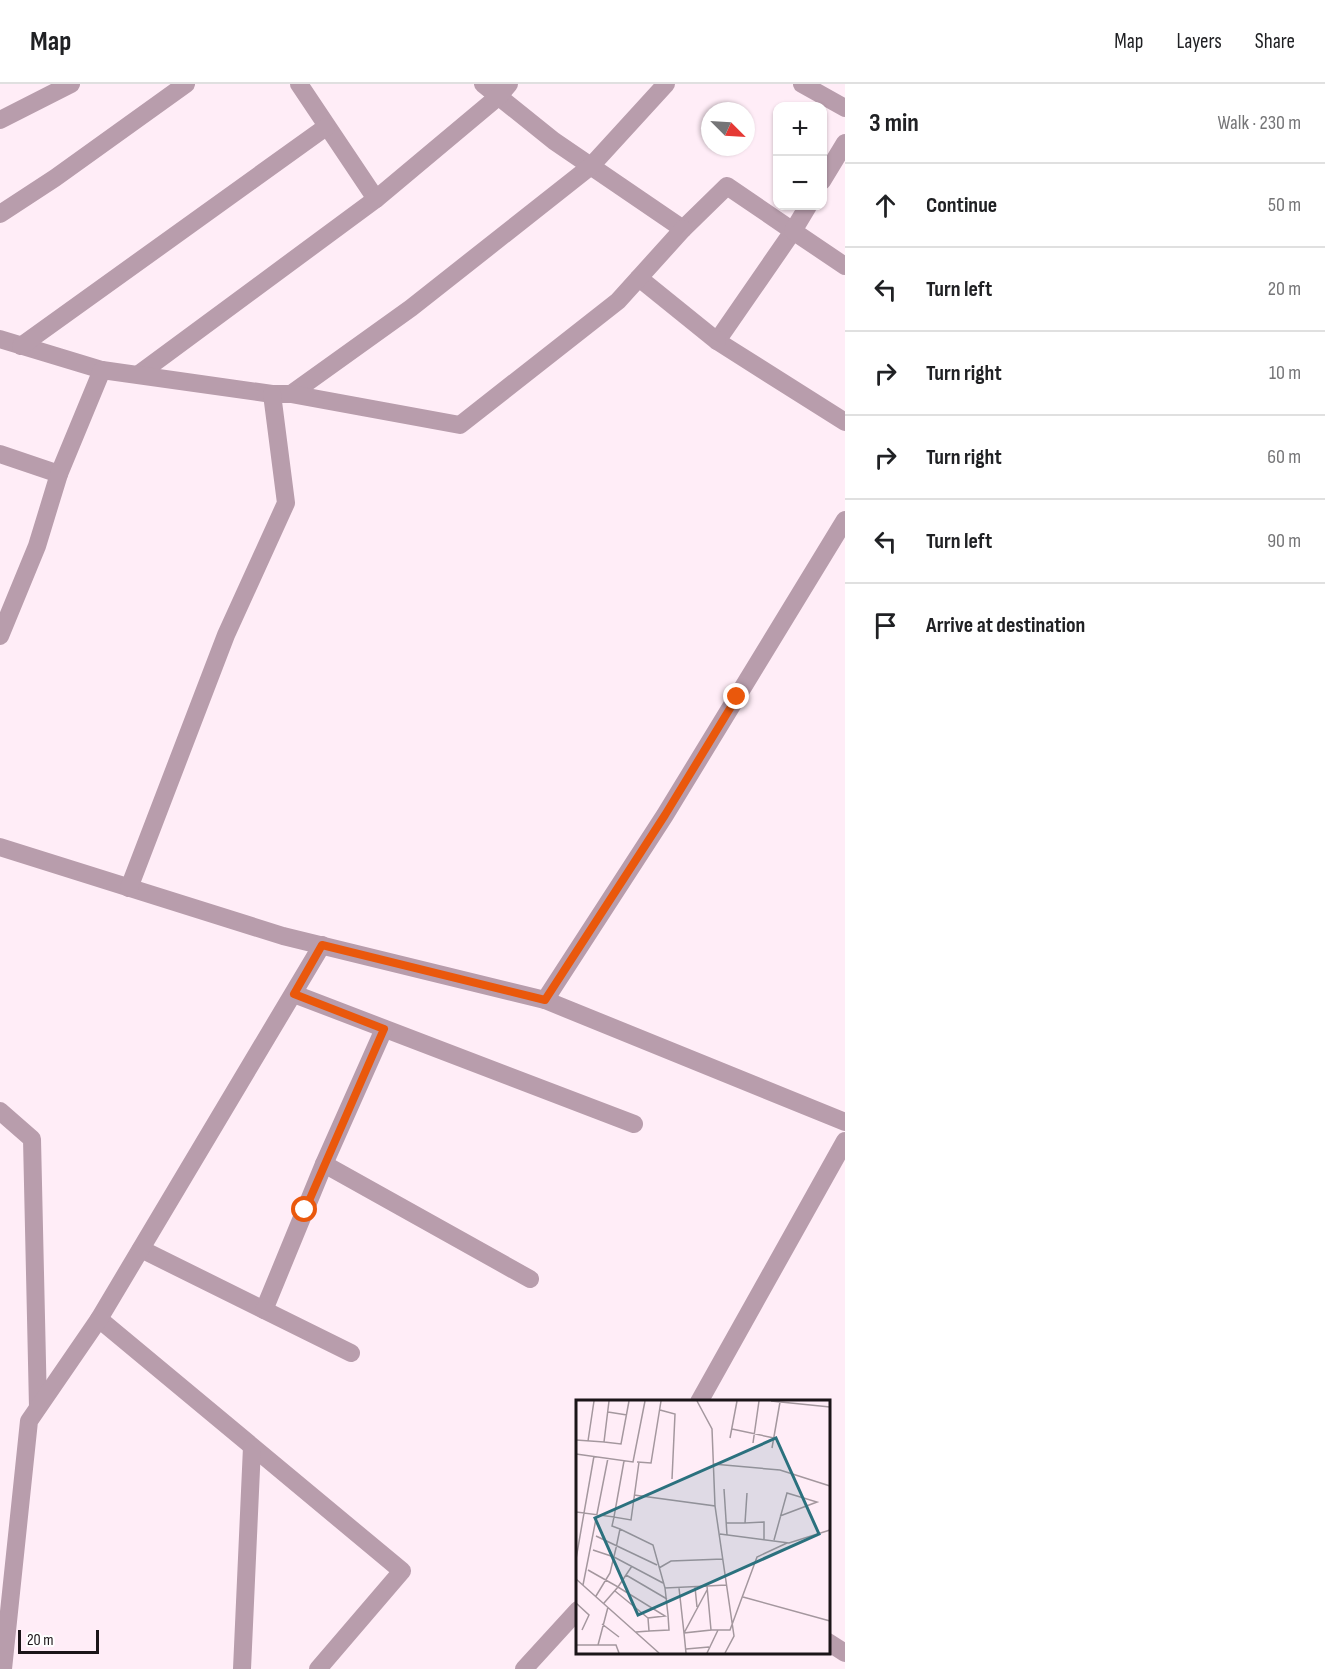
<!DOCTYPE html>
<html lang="en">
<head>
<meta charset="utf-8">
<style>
	:root { --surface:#fff; --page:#f2f2f2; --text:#202124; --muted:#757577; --line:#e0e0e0 }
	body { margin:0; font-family:"Sofia Sans Condensed",sans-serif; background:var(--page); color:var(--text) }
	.controls { position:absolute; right:18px; top:18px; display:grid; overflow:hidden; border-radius:12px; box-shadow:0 2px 4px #0004 }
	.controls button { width:54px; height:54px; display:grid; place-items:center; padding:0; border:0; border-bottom:2px solid var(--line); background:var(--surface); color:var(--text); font:30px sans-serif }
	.compass { position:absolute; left:701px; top:18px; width:54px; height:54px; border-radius:50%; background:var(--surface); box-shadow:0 2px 4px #0004; rotate:114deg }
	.scale { position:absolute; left:18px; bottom:15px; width:81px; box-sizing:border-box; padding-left:6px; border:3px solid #1b1518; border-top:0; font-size:16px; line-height:21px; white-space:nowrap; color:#1b1518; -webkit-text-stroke:4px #fff; paint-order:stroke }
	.stop { position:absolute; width:18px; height:18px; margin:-14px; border:4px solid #ea580c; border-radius:50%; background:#fff }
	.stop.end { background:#ea580c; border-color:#fff; box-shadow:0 2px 6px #0008 }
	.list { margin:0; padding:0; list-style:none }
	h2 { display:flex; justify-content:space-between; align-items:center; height:78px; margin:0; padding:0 24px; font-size:26px }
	h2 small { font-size:20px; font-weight:400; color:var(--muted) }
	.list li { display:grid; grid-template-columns:39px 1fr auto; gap:18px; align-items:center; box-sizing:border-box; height:84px; padding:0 24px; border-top:2px solid var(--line) }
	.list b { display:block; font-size:22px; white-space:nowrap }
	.list em { font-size:20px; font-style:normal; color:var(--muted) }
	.icon { flex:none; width:33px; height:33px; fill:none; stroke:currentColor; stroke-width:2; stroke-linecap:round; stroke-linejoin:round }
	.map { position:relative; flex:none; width:845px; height:1585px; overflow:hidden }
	header { display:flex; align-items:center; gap:36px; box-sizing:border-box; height:84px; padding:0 30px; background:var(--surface); border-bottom:2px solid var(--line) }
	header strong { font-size:28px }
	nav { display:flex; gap:33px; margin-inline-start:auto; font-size:21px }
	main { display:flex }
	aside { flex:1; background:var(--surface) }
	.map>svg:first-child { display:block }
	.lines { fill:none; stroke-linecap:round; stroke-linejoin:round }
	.minor { stroke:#b89dac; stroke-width:18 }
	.route { stroke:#ea580c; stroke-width:8 }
	.inset-road { fill:none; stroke:#a4979e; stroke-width:1.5 }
	.view { fill:#2b717e; fill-opacity:0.15; stroke:#2b717e; stroke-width:3 }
	.inset-edge { fill:none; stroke:#1b1518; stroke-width:3 }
</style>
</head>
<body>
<header>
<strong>Map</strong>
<nav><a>Map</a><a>Layers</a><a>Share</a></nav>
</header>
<main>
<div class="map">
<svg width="845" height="1585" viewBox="0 0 845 1585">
	<rect width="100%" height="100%" fill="#ffedf7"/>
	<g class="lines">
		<!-- minor -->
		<g class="minor">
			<polyline points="299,0 376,115"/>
			<polyline points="483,0 554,57 683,145 727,102 793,147 717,257 845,338"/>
			<polyline points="802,0 845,24"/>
			<polyline points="0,36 71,0"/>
			<polyline points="822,97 845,59"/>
			<polyline points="808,122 793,147 845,182"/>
			<polyline points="0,130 55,94 186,0"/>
			<polyline points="639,194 717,257"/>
			<polyline points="0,255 102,286"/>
			<polyline points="21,262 326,43"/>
			<polyline points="139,290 376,115 499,12 509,0"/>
			<polyline points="291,310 411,224 591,82 666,0"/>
			<polyline points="0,370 59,390"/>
			<polyline points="0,552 37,462 59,390 102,286 272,310 291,310 460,341 618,217 683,145"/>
			<polyline points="0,763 283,852 545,916 665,731 845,436"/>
			<polyline points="129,804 226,551 286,419 272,310"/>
			<polyline points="294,910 634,1040"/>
			<polyline points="545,916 845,1038"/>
			<polyline points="0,1027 32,1055 38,1323"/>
			<polyline points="324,1080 384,945"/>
			<polyline points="141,1165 264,1226 324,1080 530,1195"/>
			<polyline points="264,1226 351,1269"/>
			<polyline points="99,1235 402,1487 318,1585"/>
			<polyline points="699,1318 845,1057"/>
			<polyline points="828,1558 845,1569"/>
			<polyline points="3,1585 29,1337 99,1235 322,861"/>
			<polyline points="242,1585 252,1363"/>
			<polyline points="524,1585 578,1526"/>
		</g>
	</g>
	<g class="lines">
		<!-- route -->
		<polyline class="route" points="305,1126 384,945 294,910 322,861 545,916 665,731 737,613"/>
	</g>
	<!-- overview -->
	<g transform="translate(576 1316)">
		<rect width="254" height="254" fill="#ffedf7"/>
		<path class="inset-road" d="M121,1L136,29L139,106M195,1L254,7M84,10L99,14L96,79M32,12L51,15M156,29L198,38M154,38L161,1M0,40L28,42L33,1M12,41L18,1M28,42L45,44L53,1M177,43L183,1M196,48L204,2M0,54L57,62L69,1M61,62L75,63L85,1M137,64L204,70L254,86M148,89L151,135M171,93L169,123L188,122V139M58,95L139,106L158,236L149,253M0,112L8,113L18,56M150,123H169M44,129L77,145L89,188L131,186L135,230L108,233L110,253M144,134L213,143L254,130M20,136L81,165M198,140L211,93L241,102L204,116M17,150L38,157L87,183M0,159L8,113L38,117L48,61M83,168L95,161L147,159M12,170L42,187L56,166M50,175L91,199M0,179L83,253M7,185L32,58M131,186L150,185M119,187L121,207M89,188L92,215M103,188L108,233L131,190M39,191L72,218M20,196L34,173L40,148L44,129L36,126L38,117L55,120L63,62M167,197L254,221M0,203L13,215L6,230M28,203L42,187L89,216L72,218L73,231L60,232M26,224L43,237M135,230H154L181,157L211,143M73,231L93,230L92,215M0,245H40L43,253M22,245L32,207M110,249L133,247M131,253L142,230"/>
		<path class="view" d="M200,38L243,134L62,215L19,118Z"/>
		<rect width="254" height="254" class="inset-edge"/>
	</g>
</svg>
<div class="controls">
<button>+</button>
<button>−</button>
</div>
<svg class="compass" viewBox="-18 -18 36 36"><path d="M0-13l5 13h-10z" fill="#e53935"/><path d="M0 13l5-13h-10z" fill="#757577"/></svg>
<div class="scale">20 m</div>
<div class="stop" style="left:305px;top:1126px"></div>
<div class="stop end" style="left:737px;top:613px"></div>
</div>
<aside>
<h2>3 min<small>Walk · 230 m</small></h2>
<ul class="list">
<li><svg class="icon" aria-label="ahead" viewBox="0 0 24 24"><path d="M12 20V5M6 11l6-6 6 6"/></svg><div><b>Continue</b></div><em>50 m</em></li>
<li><svg class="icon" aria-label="left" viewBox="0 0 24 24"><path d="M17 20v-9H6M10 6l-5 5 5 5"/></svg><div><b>Turn left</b></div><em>20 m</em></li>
<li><svg class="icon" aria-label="right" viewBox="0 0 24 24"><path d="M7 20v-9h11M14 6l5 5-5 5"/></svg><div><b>Turn right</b></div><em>10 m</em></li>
<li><svg class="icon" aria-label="right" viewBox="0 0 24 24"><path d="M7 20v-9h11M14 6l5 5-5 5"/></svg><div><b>Turn right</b></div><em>60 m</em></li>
<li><svg class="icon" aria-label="left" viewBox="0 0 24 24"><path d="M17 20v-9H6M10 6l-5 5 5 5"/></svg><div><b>Turn left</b></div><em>90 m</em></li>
<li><svg class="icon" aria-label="arrive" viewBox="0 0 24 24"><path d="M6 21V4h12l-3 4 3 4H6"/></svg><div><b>Arrive at destination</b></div></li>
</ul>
</aside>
</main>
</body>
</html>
